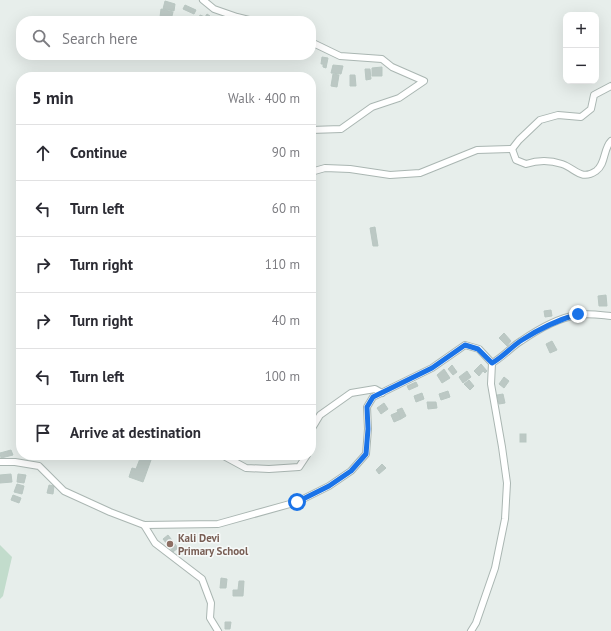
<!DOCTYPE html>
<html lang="en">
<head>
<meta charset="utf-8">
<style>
	:root { --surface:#fff; --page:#f2f2f3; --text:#2b2b33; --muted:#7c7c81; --line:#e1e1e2 }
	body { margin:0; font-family:"PT Sans",sans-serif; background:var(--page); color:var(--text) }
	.controls { position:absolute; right:12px; top:12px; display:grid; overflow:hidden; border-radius:8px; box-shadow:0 4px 16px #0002 }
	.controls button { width:36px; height:36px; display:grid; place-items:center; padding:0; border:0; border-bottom:1px solid var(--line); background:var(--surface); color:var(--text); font:20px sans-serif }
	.stop { position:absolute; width:12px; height:12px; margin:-9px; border:3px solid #1a73e8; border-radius:50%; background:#fff }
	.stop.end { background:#1a73e8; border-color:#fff; box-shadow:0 1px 4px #0008 }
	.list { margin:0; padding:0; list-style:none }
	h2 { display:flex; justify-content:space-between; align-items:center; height:52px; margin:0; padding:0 16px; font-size:17px }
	h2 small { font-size:13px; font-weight:400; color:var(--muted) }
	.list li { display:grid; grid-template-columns:26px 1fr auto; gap:12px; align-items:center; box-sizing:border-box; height:56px; padding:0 16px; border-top:1px solid var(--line) }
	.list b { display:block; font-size:15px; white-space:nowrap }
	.list em { font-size:13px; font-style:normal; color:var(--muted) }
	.icon { flex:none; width:22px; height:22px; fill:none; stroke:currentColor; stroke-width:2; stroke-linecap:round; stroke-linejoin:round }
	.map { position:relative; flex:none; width:611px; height:631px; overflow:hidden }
	.search { position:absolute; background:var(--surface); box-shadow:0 4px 16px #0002; left:16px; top:16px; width:300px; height:44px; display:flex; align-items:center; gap:10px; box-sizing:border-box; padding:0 14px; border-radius:16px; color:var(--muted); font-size:15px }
	.panel { position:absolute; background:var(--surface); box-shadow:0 4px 16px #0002; left:16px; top:72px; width:300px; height:388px; border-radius:16px }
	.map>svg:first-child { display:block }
	.green { fill:#c2dccc }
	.building { fill:#bcc8c4; stroke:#b9c7c2 }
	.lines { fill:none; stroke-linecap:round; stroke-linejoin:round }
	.minor-casing { stroke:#aab6b2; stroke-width:8 }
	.minor { stroke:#fff; stroke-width:6 }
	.route { stroke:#1a73e8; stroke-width:5 }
	.education-dot { fill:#8d6e63; stroke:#f7faf9; stroke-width:1.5 }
	.labels { text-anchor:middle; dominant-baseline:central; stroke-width:3; stroke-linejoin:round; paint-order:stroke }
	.education-label { font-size:11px; font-weight:bold; fill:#785e54; stroke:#f7faf9; text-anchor:start }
</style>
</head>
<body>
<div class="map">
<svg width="611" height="631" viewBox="0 0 611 631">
	<rect width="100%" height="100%" fill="#e7eeeb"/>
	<!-- green -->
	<polygon class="green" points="0,545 12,557 3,596 0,599"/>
	<!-- building -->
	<g class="building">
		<polygon points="165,1 175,4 174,11 163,9"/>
		<polygon points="185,5 196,10 194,14 183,9"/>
		<polygon points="161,9 173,12 171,20 160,17"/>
		<polygon points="207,14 210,16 208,21 198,20 200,15 205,17"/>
		<polygon points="322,57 328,58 326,68 323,67 323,64 321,64"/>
		<polygon points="333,65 343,66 341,74 331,73"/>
		<polygon points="382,67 382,76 372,76 372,68"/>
		<polygon points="365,69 370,69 371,79 366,80"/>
		<polygon points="333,74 339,75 337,87 331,86"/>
		<polygon points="350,75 355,75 356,86 350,86"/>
		<polygon points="375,227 378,246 373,246 370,228"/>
		<polygon points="606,295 607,306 599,306 598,296"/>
		<polygon points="551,310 552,316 545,317 544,311"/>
		<polygon points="504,333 511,341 507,346 499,338"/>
		<polygon points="552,341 557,350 550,353 546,344"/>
		<polygon points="481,364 487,371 485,373 483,371 479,376 474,371"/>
		<polygon points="452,365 457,372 453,375 448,369"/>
		<polygon points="444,369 450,378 442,383 437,375"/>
		<polygon points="467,371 471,377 463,383 459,377"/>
		<polygon points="504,377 509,381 504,388 499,384"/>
		<polygon points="469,380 474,386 470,390 464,384"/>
		<polygon points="416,382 418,386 409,390 407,386"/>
		<polygon points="448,391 450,397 441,400 439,394"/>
		<polygon points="422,393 424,399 416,402 414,396"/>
		<polygon points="503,394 505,403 499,404 497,395"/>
		<polygon points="427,402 436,402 437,408 428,409"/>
		<polygon points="384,403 388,409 381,414 377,408"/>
		<polygon points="402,408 406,416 401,419 397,410"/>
		<polygon points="398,412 401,419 394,422 391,415"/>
		<rect x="520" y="434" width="6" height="8"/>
		<polygon points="11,450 13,455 1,458 0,453"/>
		<polygon points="141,456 151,460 143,482 129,477 132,468 136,469"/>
		<polygon points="382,464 386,468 379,474 376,470"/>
		<polygon points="11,474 12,482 0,483 0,475"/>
		<polygon points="18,474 26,475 24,483 17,482"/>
		<polygon points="17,484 24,486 22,494 14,492"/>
		<polygon points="49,485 54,486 53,494 47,493"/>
		<polygon points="13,495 21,498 19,503 11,500"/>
		<polygon points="168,535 178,548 173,552 163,539"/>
		<polygon points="221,578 227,579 226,588 220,588"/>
		<polygon points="239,581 244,581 243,596 233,596 233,590 238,590"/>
		<polygon points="225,622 231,622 230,629 225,629"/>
	</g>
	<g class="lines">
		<!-- minor casing -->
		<g class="minor-casing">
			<g id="minor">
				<polyline points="203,0 214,9 237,17 253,21"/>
				<polyline points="311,42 340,56 382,59 392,67 424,81 399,98 372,107 341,129 311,130"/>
				<path d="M512,149L516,160L526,164C538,160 550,160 562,164C576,169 581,181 596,171C606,164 603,149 611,141"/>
				<polyline points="512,149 519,140 540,120 558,115 581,117 591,109 594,95 611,86"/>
				<polyline points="311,172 325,168 350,169 390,175 420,173 477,150 512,149"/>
				<path d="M492,363C503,357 511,347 521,341C537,330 558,318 577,315C588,313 600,315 611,316"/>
				<polyline points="311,430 320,415 351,393 375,389 382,393"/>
				<polyline points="222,455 246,468 269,469 299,467 307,455"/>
				<polyline points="0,462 15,462 39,466 64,491 110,512 144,525 218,524 297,502 329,486 351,471 366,454 368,429 367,407 373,397 432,368 465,345 479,349 492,363 491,384 502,447 507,483 505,519 495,568 476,623 471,631"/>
				<polyline points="144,525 155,543 202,579 211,603 210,618 218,631"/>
			</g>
		</g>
		<!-- minor -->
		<use href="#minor" class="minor"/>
	</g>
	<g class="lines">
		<!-- route -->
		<path class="route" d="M297,502L329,486L351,471L366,454L368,429L367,407L373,397L432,368L465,345L478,349L492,363C503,357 511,347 522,340C539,329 558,320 578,314"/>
	</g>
	<!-- markers -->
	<circle class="education-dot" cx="170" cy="544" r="4"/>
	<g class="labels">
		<!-- education labels -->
		<g class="education-label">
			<text x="178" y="538">Kali Devi<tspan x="178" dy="13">Primary School</tspan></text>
		</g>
	</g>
</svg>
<div class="controls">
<button>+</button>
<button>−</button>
</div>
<div class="stop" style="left:297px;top:502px"></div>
<div class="stop end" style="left:578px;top:314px"></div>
<div class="search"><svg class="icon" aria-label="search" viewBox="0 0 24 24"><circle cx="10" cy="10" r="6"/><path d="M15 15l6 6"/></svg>Search here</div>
<section class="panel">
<h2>5 min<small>Walk · 400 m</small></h2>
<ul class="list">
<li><svg class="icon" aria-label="ahead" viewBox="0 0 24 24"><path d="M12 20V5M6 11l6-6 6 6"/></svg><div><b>Continue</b></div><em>90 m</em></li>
<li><svg class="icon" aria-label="left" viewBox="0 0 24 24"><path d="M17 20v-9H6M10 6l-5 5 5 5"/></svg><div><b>Turn left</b></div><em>60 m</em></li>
<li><svg class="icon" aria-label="right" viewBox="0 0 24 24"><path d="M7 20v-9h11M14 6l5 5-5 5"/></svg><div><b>Turn right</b></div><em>110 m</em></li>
<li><svg class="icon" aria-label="right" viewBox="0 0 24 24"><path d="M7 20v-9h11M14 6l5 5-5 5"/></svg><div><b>Turn right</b></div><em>40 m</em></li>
<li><svg class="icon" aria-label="left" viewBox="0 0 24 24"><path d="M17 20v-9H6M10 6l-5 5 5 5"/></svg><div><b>Turn left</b></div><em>100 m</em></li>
<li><svg class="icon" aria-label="arrive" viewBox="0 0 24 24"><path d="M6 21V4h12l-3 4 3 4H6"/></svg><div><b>Arrive at destination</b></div></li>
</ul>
</section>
</div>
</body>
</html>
